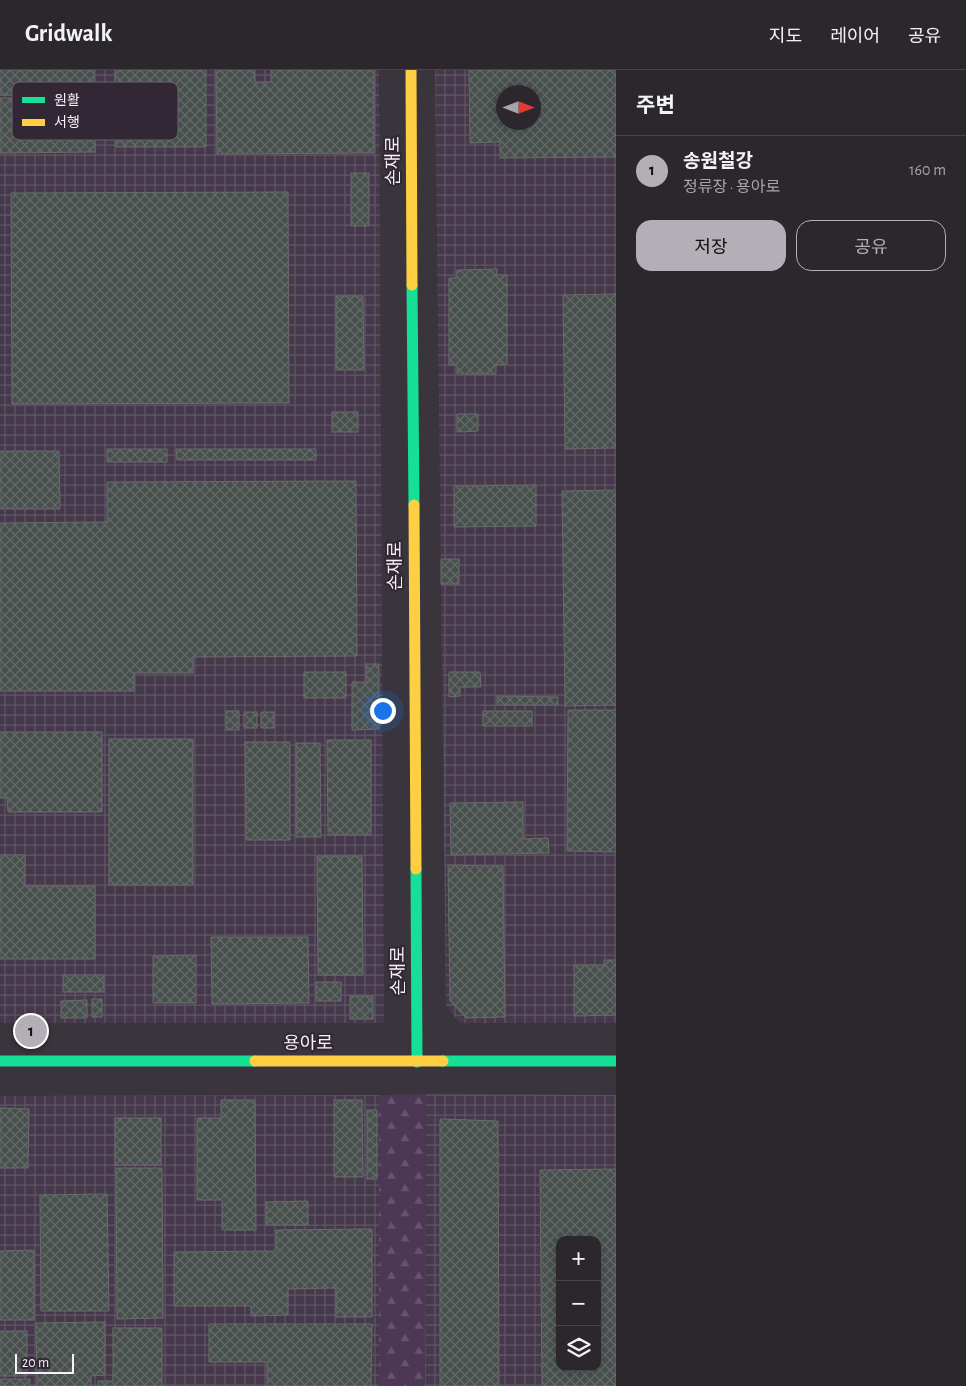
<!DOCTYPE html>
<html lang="ko">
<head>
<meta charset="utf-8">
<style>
	:root { --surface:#2c272d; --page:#383339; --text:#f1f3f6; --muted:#a6a5aa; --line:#484449; --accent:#b4aeb7 }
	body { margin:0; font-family:"Alegreya Sans","Noto Sans KR",sans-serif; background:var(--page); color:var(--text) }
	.controls { position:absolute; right:15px; bottom:15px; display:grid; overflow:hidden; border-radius:10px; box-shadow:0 2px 8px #0003 }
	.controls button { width:45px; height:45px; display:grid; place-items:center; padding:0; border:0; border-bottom:1px solid var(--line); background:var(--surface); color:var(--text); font:25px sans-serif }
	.compass { position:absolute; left:496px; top:15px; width:45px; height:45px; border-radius:50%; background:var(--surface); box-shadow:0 2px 8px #0003; rotate:90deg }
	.scale { position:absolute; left:15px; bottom:12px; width:59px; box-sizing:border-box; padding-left:5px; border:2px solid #f6f0f9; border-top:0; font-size:14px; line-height:18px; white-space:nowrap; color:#f6f0f9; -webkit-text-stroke:4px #312735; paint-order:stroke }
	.you { position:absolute; left:382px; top:640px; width:18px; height:18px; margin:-12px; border:4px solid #fff; border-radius:50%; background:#1a73e8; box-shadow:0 0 0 8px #1a73e833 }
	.badge { display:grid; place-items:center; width:32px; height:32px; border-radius:50%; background:var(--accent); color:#111; font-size:16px; font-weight:700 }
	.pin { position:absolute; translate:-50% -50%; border:2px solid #fff; box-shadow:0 1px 5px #0006 }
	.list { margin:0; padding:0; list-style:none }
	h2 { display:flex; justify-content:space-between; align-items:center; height:65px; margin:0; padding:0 20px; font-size:21px }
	h2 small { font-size:16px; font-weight:400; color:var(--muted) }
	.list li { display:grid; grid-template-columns:32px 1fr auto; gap:15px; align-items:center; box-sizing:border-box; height:70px; padding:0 20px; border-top:1px solid var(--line) }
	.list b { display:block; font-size:19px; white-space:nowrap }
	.list p { margin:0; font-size:16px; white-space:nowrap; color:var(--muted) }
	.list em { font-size:16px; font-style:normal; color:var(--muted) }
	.actions { display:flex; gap:10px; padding:15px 20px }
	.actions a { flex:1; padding:11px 0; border:1px solid var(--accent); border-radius:15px; text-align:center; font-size:18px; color:var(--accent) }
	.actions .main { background:var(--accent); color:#111 }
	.icon { flex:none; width:28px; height:28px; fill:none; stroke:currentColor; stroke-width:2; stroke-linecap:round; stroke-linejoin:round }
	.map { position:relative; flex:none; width:616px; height:1316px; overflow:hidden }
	header { display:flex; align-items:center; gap:30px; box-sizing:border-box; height:70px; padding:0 25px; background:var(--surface); border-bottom:1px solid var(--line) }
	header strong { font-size:24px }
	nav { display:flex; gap:28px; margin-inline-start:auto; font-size:18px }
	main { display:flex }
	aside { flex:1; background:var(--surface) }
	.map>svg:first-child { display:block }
	.industrial { fill:url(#industrial-grid); fill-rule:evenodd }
	.forest { fill:url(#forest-firs) }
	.building { fill:url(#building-cross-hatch); stroke:#6a6a6c; fill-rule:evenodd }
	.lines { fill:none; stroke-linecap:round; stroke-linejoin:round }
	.fast { stroke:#16e098; stroke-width:11 }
	.slow { stroke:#ffcf43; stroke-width:11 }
	.labels { text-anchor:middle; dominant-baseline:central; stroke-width:4; stroke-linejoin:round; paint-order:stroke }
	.street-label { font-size:18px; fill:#f6f0f9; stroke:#312735 }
	.key { fill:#312735; stroke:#6c6370; stroke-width:1 }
	.key-label { font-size:14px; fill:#f6f0f9 }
</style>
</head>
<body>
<header>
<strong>Gridwalk</strong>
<nav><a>지도</a><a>레이어</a><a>공유</a></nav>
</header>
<main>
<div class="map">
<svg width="616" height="1316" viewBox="0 0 616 1316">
	<defs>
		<pattern id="industrial-grid" width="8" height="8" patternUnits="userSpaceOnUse" patternTransform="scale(1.25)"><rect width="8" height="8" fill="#45394b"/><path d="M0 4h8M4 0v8" fill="none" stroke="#605666"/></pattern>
		<pattern id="forest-firs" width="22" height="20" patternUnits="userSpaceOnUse" patternTransform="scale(1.25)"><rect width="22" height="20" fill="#4c3754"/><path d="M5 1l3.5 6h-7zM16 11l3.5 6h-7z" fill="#66546d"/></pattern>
		<pattern id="building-cross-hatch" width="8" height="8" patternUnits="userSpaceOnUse" patternTransform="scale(1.25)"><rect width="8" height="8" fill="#48504e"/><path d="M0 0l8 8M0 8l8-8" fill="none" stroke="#636a68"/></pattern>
	</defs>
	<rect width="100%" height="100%" fill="#3a343c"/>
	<!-- industrial -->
	<g class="industrial">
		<polygon points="0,0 379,0 384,953 0,953"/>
		<path d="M435,0H616V953H460L446,936ZM503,22H534V52H503Z"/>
		<path d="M426,1024L616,1025V1316H425ZM560,1170H597V1297H560Z"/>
		<polygon points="379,1025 379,1316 0,1316 0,1026"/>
	</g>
	<!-- forest -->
	<polygon class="forest" points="426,1024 425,1316 379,1316 379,1025"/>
	<!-- building -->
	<g class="building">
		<rect x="0" y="0" width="94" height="25"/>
		<polygon points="115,0 206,0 206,77 116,77"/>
		<polygon points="216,0 254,0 255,12 271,12 271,0 374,0 374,83 217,84"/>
		<path d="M469,0H616V87L500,88V72L470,73ZM503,22H534V52H503Z"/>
		<polygon points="0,28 95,28 95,82 0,83"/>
		<rect x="351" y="103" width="18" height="53"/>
		<polygon points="288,122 289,333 12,334 11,123"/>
		<polygon points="497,199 497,205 507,205 507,294 496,295 496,304 457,304 457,295 449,295 449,208 457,208 457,200"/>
		<polygon points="616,224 616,378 565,379 563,225"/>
		<polygon points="336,226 363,226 364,300 336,300"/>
		<rect x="332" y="342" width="26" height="20"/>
		<polygon points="457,344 478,344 478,361 457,362"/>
		<rect x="107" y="379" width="60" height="13"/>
		<polygon points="176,379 316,379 316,390 177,390"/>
		<polygon points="0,381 59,381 60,439 0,439"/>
		<polygon points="356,411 357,586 193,587 193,603 134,603 134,621 0,621 0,453 107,452 107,412"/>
		<polygon points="536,415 536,456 454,457 454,416"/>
		<polygon points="616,420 616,635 565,636 562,421"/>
		<rect x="441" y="489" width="18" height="25"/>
		<polygon points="366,594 379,594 379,659 352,660 352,612 366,612"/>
		<rect x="304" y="602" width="42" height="26"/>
		<polygon points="449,602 480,602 481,617 460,617 460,626 449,627"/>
		<polygon points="497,626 558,627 558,635 497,635"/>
		<polygon points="568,640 616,640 616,782 567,781"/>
		<rect x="226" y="641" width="13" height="19"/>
		<rect x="483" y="641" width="49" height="15"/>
		<rect x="244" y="642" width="13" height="16"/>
		<rect x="261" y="642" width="13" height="16"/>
		<polygon points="0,662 102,662 102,742 8,742 7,728 0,728"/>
		<rect x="109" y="669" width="84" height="146"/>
		<polygon points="327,670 371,670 371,765 328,765"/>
		<polygon points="245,672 290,672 290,770 246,770"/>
		<polygon points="296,673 320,673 321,767 296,767"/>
		<polygon points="523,732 523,769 548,768 549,783 451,785 450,733"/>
		<polygon points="0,785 25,785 25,816 95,816 95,889 0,889"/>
		<polygon points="317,786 362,786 363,905 318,905"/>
		<polygon points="448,795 503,796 505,947 466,948 450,931"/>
		<polygon points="211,867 308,867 309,933 212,934"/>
		<polygon points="196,885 196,933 153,933 153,886"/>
		<polygon points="604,890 616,890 616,945 574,946 574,895 604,895"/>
		<rect x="63" y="905" width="41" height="17"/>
		<rect x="316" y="912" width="25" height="19"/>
		<rect x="350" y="926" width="23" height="23"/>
		<rect x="92" y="929" width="10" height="18"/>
		<polygon points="87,930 87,948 61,948 61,931"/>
		<polygon points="221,1030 255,1030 256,1160 222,1160 222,1130 197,1130 197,1048 221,1048"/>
		<polygon points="334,1030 362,1030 363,1107 334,1107"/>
		<polygon points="0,1038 29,1039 28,1098 0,1098"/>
		<rect x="367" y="1040" width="10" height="69"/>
		<rect x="115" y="1048" width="46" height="47"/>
		<polygon points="440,1049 498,1051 499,1316 440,1316"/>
		<polygon points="116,1098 162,1098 163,1248 117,1249"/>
		<path d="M616,1099V1316H542L540,1100ZM560,1170H597V1297H560Z"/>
		<polygon points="107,1124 109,1241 41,1241 40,1125"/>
		<polygon points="308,1131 308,1155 266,1155 266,1132"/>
		<polygon points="372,1159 372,1247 336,1247 336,1218 288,1219 288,1245 251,1246 251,1236 174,1236 174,1182 276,1181 276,1160"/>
		<polygon points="34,1180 34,1250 0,1250 0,1181"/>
		<polygon points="105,1252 105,1305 91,1306 91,1316 37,1316 36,1253"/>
		<polygon points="209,1254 372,1254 371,1316 267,1316 267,1292 209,1292"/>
		<polygon points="113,1258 162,1258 162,1316 98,1316 98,1311 113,1311"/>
		<rect x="0" y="1261" width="27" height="45"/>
		<rect x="0" y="1309" width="30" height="7"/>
	</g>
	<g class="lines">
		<!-- fast -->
		<g class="fast">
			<polyline points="412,215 414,435"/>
			<polyline points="416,799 417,992"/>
			<polyline points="0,991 255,991"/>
			<polyline points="443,991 616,991"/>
		</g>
		<!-- slow -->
		<g class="slow">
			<polyline points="411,0 412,215"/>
			<polyline points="414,435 416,799"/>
			<polyline points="255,991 443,991"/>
		</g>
	</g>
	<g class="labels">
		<!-- street labels -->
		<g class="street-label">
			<text transform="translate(394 91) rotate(-90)">손재로</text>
			<text transform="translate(396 496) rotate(-90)">손재로</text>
			<text transform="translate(399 901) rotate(-90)">손재로</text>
			<text x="308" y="974">용아로</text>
		</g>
	</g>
	<!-- legend -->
	<rect x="12" y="12" width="166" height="58" rx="8" class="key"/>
	<rect x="22" y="27" width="23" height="6" fill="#16e098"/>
	<rect x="22" y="49" width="23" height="7" fill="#ffcf43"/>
	<g class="key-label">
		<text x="54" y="35">원활</text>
		<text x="54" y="57">서행</text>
	</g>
</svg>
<div class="controls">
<button>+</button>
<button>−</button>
<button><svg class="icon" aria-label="layers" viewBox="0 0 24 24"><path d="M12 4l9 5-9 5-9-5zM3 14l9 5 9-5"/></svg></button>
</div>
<svg class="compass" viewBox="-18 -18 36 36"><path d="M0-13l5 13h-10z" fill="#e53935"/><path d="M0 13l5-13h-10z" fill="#a6a5aa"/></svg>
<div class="scale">20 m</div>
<div class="you"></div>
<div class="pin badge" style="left:31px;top:961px">1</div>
</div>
<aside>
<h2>주변<small></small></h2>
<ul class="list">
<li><span class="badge">1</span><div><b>송원철강</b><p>정류장 · 용아로</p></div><em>160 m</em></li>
</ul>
<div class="actions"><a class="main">저장</a><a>공유</a></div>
</aside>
</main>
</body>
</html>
